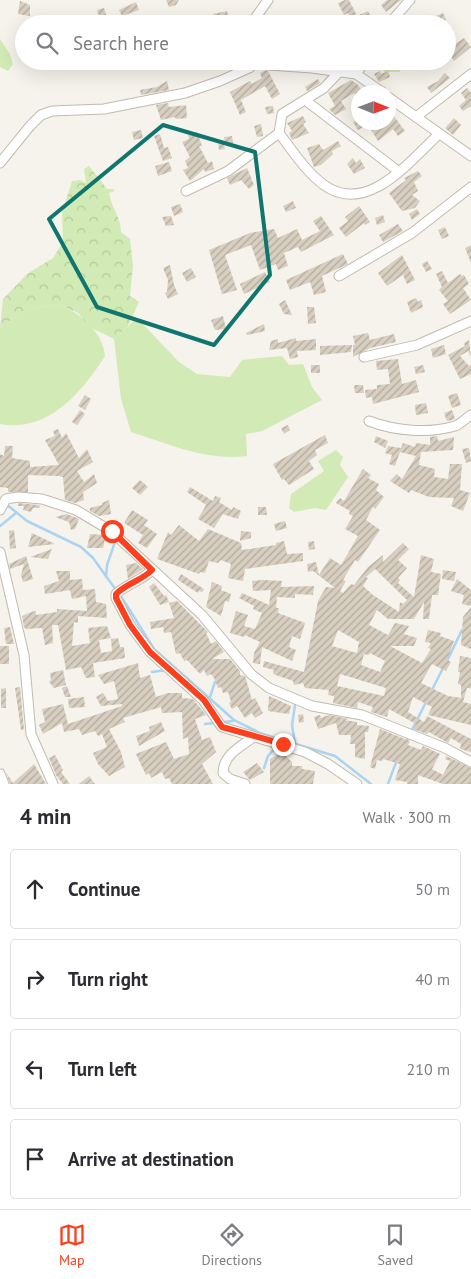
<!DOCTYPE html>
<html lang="en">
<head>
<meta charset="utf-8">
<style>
	:root { --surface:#fff; --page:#f7f7f7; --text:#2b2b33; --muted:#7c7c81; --line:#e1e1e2; --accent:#fc3f1d }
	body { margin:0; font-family:"PT Sans",sans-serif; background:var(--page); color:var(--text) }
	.compass { position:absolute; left:351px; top:85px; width:45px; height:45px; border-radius:50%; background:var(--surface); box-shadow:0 5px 20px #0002; rotate:91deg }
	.stop { position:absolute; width:15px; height:15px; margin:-11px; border:4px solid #fc3f1d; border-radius:50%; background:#fff }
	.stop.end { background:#fc3f1d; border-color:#fff; box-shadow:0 1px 5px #0008 }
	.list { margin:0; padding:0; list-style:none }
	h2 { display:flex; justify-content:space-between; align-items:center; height:65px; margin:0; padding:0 20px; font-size:21px }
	h2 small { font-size:16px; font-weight:400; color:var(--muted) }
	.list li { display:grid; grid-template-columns:32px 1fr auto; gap:15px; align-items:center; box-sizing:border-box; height:80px; margin:0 10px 10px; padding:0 10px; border:1px solid var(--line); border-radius:5px }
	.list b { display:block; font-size:19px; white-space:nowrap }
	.list em { font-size:16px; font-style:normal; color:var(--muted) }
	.icon { flex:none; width:28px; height:28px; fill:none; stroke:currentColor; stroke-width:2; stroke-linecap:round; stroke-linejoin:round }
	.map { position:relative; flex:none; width:471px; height:784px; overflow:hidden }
	.search { position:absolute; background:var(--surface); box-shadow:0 5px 20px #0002; left:15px; right:15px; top:15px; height:55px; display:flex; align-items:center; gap:12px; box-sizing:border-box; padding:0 18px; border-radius:28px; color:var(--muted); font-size:19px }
	.sheet { height:425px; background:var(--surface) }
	nav { display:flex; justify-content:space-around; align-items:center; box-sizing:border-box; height:70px; border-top:1px solid var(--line); background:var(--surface); font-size:14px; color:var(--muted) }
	nav a { display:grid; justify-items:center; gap:2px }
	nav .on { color:var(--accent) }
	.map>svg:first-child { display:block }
	.grass { fill:#d2eab5 }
	.forest { fill:url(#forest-crowns) }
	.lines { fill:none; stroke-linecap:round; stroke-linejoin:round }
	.stream { stroke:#a9d4f2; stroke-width:2.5 }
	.building { fill:url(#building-hatch); fill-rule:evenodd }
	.minor-casing { stroke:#c2bbae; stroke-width:11 }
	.minor { stroke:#fff; stroke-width:9 }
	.route { stroke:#fc3f1d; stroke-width:6 }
	.marked { fill:none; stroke:#0f766e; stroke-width:4; stroke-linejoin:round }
</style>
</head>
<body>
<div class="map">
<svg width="471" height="784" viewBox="0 0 471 784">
	<defs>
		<pattern id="forest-crowns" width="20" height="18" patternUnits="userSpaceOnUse" patternTransform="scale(1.25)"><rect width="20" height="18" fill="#d2eab5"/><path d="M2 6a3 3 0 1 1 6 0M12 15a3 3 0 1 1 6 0" fill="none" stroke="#b6ca9c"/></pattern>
		<pattern id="building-hatch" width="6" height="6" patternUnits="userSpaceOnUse" patternTransform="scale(1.25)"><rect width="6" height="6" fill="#d8cfc1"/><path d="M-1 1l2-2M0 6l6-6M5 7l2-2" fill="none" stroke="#b1aa9e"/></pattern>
	</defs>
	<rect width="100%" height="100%" fill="#f6f3ec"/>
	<!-- grass -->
	<g class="grass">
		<polygon points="0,39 10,54 13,64 8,71 0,67"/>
		<polygon points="381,61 409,61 399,72 384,72"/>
		<path d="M61,305C81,314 103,333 105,356C82,392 48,433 0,424V328L28,308Z"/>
		<path d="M137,318L179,362L197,374L230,377L242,360L282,356L289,365L303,364L312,387L322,400L262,431L246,434L247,456C206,461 169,444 131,432L121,399L114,339Z"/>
		<polygon points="336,450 343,457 340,465 348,477 326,510 315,508 294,512 289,508 291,494 324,471 318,461"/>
	</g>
	<!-- forest -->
	<path class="forest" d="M89,166L107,189H113L115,191L109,193C111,207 121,217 121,232L130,239L133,266L130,296L139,302L128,326L114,339L90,327L78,313L61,305L28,308L0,328L3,299L27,274L53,258L63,242L62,213L72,181L80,180L86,183L84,169Z"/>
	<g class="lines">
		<!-- stream -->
		<g class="stream">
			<polyline points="6,504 27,521 81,547 93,558 126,604 154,649 234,720 260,733 335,756 371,784"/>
			<polyline points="0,526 16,513"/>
			<polyline points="106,577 107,565 116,539"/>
			<polyline points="447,661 462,630"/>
			<polyline points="152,672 166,670"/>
			<polyline points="432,690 443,668"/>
			<polyline points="210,697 215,682"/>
			<polyline points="295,705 292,725 295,743"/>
			<polyline points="205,724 233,721"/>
			<polyline points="406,742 426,702"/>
			<polyline points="264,768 268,756 277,746"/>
			<polyline points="388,784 397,760"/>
		</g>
	</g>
	<!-- building -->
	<g class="building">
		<polygon points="166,0 179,0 176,5 169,7"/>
		<polygon points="345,0 349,0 357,16 368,11 373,21 368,24 353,24 348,13 344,15 338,3"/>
		<polygon points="387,0 401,0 386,12 381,5"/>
		<polygon points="20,1 30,5 30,16 18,14"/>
		<polygon points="136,2 139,10 122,16 119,10"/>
		<polygon points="104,8 107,18 100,20 97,10"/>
		<polygon points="227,11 229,19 216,23 213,14"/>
		<polygon points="443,13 446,20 439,24 431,24 429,19"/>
		<polygon points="464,38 471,47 454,61 449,54 451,52 449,48"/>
		<polygon points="266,70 268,71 280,94 272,99 265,86 241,100 246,112 240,115 230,92 250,81 252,84 262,78 260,73"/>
		<polygon points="380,71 381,74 388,71 390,77 379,82 374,74"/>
		<polygon points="445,73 450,78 431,93 427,87 438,81"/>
		<polygon points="318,79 320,83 307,91 305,87"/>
		<polygon points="351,80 357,84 363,92 358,92 358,101 354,93 341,101 346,109 335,115 329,109 335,106 328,93"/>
		<polygon points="167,81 169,90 141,95 140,90 157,87"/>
		<polygon points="467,88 471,93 471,106 463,111 459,106 466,100 461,93"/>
		<polygon points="168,103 169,107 186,105 187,118 176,119 175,117 161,120 156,105"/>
		<polygon points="273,106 274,113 267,114 265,107"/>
		<polygon points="393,115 405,131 398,136 393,129 378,141 370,128 377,122 388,122 388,119"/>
		<polygon points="303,116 306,122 303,124 309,133 292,140 289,133 292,131 287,123"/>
		<polygon points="454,118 461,125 453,135 445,128"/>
		<polygon points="358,119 358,122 364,127 358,130 353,122"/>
		<polygon points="261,124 263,136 257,137 254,126"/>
		<polygon points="141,130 143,138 134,140 132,132"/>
		<polygon points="197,132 202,146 199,146 208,163 212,161 214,169 205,172 204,169 190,181 183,170 188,168 185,161 190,157 182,142 189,139 188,135"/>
		<polygon points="160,134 164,148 168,147 172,158 163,161 154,136"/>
		<polygon points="232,136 233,143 225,144 224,137"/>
		<polygon points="223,140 225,149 219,150 218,142"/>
		<polygon points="338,141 341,146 332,151 333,154 321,165 314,167 307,148 319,144 323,150"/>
		<polygon points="353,158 356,163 360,159 365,168 354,174 347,164"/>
		<polygon points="169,162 172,171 158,176 155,166"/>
		<polygon points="247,168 254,185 249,189 241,180 230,185 227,178"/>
		<polygon points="418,171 422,176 414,182 418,191 412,195 420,201 415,208 402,211 389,193 406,180 404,178"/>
		<polygon points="293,201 296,208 286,212 283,206"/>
		<polygon points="180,204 183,212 174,216 171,207"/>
		<polygon points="359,206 370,222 365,225 364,223 346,237 339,228 348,221 345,217"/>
		<polygon points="417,209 420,214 412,220 409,214"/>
		<polygon points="383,215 385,222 377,225 375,218"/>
		<polygon points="171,216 174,225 166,226 162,217"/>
		<polygon points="321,216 334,235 301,252 298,247 284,253 288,266 278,270 276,264 260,270 251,245 225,255 237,290 222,294 209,250 250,233 274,229 278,238 297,229 302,240 320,231 313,221"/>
		<polygon points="398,224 403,231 383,242 379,235"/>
		<polygon points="445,227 449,236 442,239 438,230"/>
		<polygon points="471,245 471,263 465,248"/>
		<polygon points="343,254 348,264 322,276 326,292 314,295 310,282 290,290 286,280"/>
		<polygon points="402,255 415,280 407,284 403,275 387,286 378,273"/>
		<polygon points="427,261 432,269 426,272 422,264"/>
		<polygon points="170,265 174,285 178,294 168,299 165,293 167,292 168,280 163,268"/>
		<polygon points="191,268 196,277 187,282 182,273"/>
		<polygon points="442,271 448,283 460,274 462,276 464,275 469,284 463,288 471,300 450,314 443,304 448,301 439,290 442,287 436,274"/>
		<polygon points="265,272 270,282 244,294 240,284"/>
		<polygon points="416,298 418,302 421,300 423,307 411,313 407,302"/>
		<polygon points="285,300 292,315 284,314 279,304"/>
		<polygon points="307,307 314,307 316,323 308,324"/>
		<polygon points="223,316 226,329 215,330 211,320"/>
		<polygon points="264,324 265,331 247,335 246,333"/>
		<polygon points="368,333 370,340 394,334 396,342 370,348 353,357 353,345 355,345 353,336"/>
		<polygon points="296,338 296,341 316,339 316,350 297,351 298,357 290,359 287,348 269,350 271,341 278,339 278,343"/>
		<polygon points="469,340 471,357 468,351 460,356 469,366 471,364 471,374 460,379 448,355 465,346 464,343"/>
		<polygon points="352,345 351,352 320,355 320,346"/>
		<polygon points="444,345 446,354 433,358 431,349"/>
		<polygon points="398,359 402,384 416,380 419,392 373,404 372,397 366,398 365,390 377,389 377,385 390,384 388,369 377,370 376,361"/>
		<rect x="311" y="365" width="9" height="8"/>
		<polygon points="423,365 425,372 416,374 414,367"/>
		<polygon points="354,385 363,385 364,393 355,393"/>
		<polygon points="457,393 461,405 452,408 448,396"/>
		<polygon points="85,395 91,399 85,410 78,406"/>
		<polygon points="426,403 428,413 416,415 415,405"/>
		<polygon points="80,410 85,414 77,425 72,422"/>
		<polygon points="452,410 455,419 447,421 444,413"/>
		<polygon points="288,425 290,430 284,434 281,428"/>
		<polygon points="58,429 62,438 66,433 79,458 87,449 93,462 77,471 84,482 94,474 97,483 83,492 84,500 75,503 65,500 63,477 59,476 28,475 28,492 8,492 8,488 0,487 0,454 4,456 5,446 13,446 12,458 30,461 30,467 59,465 45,440 55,436 53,431"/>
		<polygon points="325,435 328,443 315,450 317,455 309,461 314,469 289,485 284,479 282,480 273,464"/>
		<polygon points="376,436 388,441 385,448 374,442"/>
		<polygon points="437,436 438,441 454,437 453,450 421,452 419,465 435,469 434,477 448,479 450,464 462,464 460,490 470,493 463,511 451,506 454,498 429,497 411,490 409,493 390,481 397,474 402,479 416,456 400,452 395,466 389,464 392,455 385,453 388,446 401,448 403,443 415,447 416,443 430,445 430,437"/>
		<polygon points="469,448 471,461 466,463 462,449"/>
		<path d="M363,469L371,475L368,478L379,484L376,490L384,497L375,509L373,507L366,520L380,530L358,562L355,560L343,580L346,581L340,591L343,593L351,584L354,585L368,567L383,555V562L403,543L409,549L398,560L407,568L398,578L400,580L398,583L414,597L421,555L434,559L431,572L441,574L438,595H432L429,619H423L424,602L414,619H388L377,610L369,625L388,635L395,623L409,626L404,634L417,638L414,646H390L422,663L431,649L428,648L431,643L425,642L428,630L441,633L440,636L454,641L447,660L451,662L446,671L432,664L421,683L448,696L461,698V685L458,684L460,672H458L460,656L471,658V688H467L463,702L471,704V725L428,715L432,707L413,697L408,712L424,722L427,716L471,739V752L460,749L461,744L451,738L448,743L429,732L427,734L413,729L416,724L389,709L387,717L371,712L373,707L358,702L357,708L333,703L334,696L328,695L329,690L305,688L303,683L294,685L293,681L273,674L274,670L263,667L264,661L304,672L318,601L326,587L335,588L313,571L308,572L307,564L316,562L319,575L330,558L341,565L347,555L358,536L345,529L353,516L349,514L350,511L336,503L340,498L344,501ZM375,569L407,600L403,604L400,602L399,612L373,595L363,586L368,578L366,577ZM338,630L359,642L357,653L332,646ZM370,653L385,661L380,672L361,665L364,654L369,655ZM340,674L386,688L384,696L337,686Z"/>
		<polygon points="140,480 148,487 140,495 132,488"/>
		<polygon points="190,487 213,501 215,496 221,498 219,502 232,510 233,507 241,511 238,519 223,514 214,528 198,519 206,505 187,492"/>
		<polygon points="109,500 111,514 99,516 90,511 90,508 102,505 102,503"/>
		<polygon points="18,503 38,505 40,506 39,508 33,508 31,512 23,510 24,506 18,506"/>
		<polygon points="258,507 266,507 267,515 258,515"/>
		<polygon points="132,510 148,520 144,525 157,534 147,548 138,543 143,535 124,523"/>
		<polygon points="67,514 79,519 75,529 71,530 69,522 55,517"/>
		<polygon points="285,521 287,528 276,531 274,524"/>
		<polygon points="179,525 199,541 208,529 241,543 242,550 276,545 276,543 284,541 287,554 303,553 303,561 245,569 243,581 228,578 231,564 221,560 218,563 209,561 205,573 200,572 199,574 157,559 168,532 171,535"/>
		<polygon points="14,530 16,548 10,549 9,531"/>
		<polygon points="241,531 251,532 251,538 240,541"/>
		<polygon points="32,533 55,544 28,547"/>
		<polygon points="90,534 106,535 103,548 87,548"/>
		<polygon points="314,541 315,549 309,550 308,542"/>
		<polygon points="52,549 48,559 30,557"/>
		<polygon points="26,556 33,579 23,582 21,575 24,564 10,569 9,564"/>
		<polygon points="136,563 143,569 128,579 126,565"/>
		<polygon points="443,570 456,572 454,581 442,579"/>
		<polygon points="56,571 70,571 70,580 82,579 83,590 95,589 96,602 106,604 107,618 78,616 78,623 74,622 72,646 90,643 88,628 107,626 111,638 99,640 101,653 112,651 111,639 118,638 120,647 124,647 125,658 93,663 95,677 86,678 81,667 66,670 58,625 52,625 53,643 45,645 42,628 26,629 24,627 22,616 31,612 36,611 36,615 57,612 57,609 87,611 86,596 72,599 70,590 45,594 44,586 59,581"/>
		<polygon points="181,574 204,589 202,592 199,591 198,593 178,580"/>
		<polygon points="457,579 471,590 471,606 462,604 464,595 451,591"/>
		<polygon points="264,580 282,581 281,587 314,586 313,595 295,594 295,598 277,597 276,608 279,608 278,613 305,623 300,639 292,636 289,647 296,650 292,661 262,647 260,664 253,663 254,653 260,642 245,635 244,637 230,633 236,611 248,615 244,626 255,629 262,613 253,609 254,606 239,598 242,593 269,605 271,590 253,591 252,581"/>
		<polygon points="212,582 222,586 221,590 231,594 229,602 225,601 221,616 206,607"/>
		<polygon points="154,583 164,596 166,595 169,602 160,605 149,587"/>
		<polygon points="177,601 208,632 206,633 211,644 216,641 224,652 212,659 230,659 240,671 240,675 245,676 252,700 255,698 263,713 255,718 252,713 245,718 237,706 232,709 229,703 231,702 228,692 223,693 221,687 218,688 214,678 211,674 207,676 204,670 200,674 187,660 184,661 180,653 176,654 171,632 164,633 163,627 151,629 150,622 174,618 169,603"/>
		<polygon points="471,607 471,649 461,645 463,617"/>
		<polygon points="10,627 14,644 6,644 4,628"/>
		<rect x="0" y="646" width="9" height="18"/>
		<polygon points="138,663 140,678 150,675 156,697 168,693 182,693 182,698 193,699 206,715 195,719 202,740 210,737 216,752 202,764 213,784 172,784 169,778 165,779 162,772 151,778 149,773 146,775 136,754 166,742 174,759 189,754 188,737 183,739 182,712 162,713 161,707 123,718 125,722 109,729 121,752 125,767 109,776 98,764 93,753 107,747 102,734 98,736 95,731 82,735 79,729 64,732 62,723 43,734 39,725 45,722 42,709 63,704 68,724 122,706 122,704 101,706 96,697 103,693 108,701 118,699 114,681 104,684 98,675"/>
		<polygon points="63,670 66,685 54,688 49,682 51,680 50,673"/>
		<polygon points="67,686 71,697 65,697 62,688"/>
		<polygon points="20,687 24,729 21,730 15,688"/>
		<polygon points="6,688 6,708 1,708 1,689"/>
		<polygon points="269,696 291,706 289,714 268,711"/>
		<polygon points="84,697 85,707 69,708 68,699"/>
		<polygon points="303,714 304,722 299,723 298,715"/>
		<polygon points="320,715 321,718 329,715 349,719 344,720 357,722 357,725 369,726 368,732 365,732 365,759 355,757 355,744 350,744 351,735 339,735 336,723 318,729 314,717"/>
		<polygon points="161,722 165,731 139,746 136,736 150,731 149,727"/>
		<polygon points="380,729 410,741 408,745 421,750 423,746 440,754 432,769 443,775 450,761 445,759 446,756 471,768 471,784 443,784 418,775 418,784 407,784 407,782 395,780 400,764 383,759 382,761 377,760 375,769 370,767"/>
		<polygon points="282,752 292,762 292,766 302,766 302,769 315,771 313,784 270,784 270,759"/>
		<polygon points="55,755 63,770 61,772 70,784 63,784 56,775 49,758"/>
		<polygon points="257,763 264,772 250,780 243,772"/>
		<polygon points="34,764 46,784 10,784 6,772 2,768 3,768 13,783"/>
		<polygon points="89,776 95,784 79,784"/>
	</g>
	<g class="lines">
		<!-- minor casing -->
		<g class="minor-casing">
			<g id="minor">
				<polyline points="251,24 268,0"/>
				<polyline points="389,24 410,0"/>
				<polyline points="260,61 269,65 312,68 356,74 382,92"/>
				<polyline points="356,74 365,61"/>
				<polyline points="388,97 471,156"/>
				<polyline points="305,100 398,171"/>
				<polyline points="416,117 471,74"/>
				<path d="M279,133C292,150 306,172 324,185C367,216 410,161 439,134"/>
				<polyline points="0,163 30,126 41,115 52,111 104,109 185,93 220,81 249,68 257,61"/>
				<polyline points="186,191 228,171 279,133 282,114 324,88 340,71"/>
				<polyline points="339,276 412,233 471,187"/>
				<polyline points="364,357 417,345 471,321"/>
				<path d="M369,421C395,431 428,434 455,426C461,424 466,418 471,415"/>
				<polyline points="0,510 6,499 18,497 42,499 76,510 111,531 202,615 251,674 269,688 312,706 362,715 445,748 471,762"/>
				<polyline points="0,552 24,655 31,734 53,784"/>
				<path d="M152,570C141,581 127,584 116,594V598L130,625L150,652L203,700L222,727L305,752L328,764L357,784"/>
				<polyline points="0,774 4,784"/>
				<path d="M245,784L230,779L223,773C223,755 241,746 254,737"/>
			</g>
		</g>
		<!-- minor -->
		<use href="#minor" class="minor"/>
	</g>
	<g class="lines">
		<!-- route -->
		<path class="route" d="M112,531L152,570C141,581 127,583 116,594V598L130,625L150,652L204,700L222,727L283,744"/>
	</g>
	<!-- marked area -->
	<path class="marked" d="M163,125L255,152L270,275L214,345L97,307L49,219Z"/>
</svg>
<svg class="compass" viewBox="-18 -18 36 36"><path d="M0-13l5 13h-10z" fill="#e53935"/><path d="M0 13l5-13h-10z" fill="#7c7c81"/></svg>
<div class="stop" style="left:112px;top:531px"></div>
<div class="stop end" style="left:283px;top:744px"></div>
<div class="search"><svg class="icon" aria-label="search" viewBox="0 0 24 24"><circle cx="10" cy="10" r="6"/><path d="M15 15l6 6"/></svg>Search here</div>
</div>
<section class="sheet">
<h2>4 min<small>Walk · 300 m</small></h2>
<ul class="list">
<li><svg class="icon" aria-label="ahead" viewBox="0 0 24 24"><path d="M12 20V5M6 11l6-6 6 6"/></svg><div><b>Continue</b></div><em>50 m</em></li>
<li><svg class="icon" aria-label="right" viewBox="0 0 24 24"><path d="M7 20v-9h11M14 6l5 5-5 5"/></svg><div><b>Turn right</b></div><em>40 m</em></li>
<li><svg class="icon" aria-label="left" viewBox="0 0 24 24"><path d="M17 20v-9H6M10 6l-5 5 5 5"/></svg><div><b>Turn left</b></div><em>210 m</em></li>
<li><svg class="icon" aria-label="arrive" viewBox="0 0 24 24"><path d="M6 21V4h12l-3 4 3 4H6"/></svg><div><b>Arrive at destination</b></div></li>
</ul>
</section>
<nav>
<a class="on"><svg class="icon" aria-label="map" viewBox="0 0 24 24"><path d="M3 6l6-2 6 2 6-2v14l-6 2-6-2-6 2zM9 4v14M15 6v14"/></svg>Map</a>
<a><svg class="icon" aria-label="directions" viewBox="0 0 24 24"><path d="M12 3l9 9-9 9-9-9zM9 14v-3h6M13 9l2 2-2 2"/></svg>Directions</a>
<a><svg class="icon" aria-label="saved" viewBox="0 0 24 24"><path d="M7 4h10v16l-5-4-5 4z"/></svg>Saved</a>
</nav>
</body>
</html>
